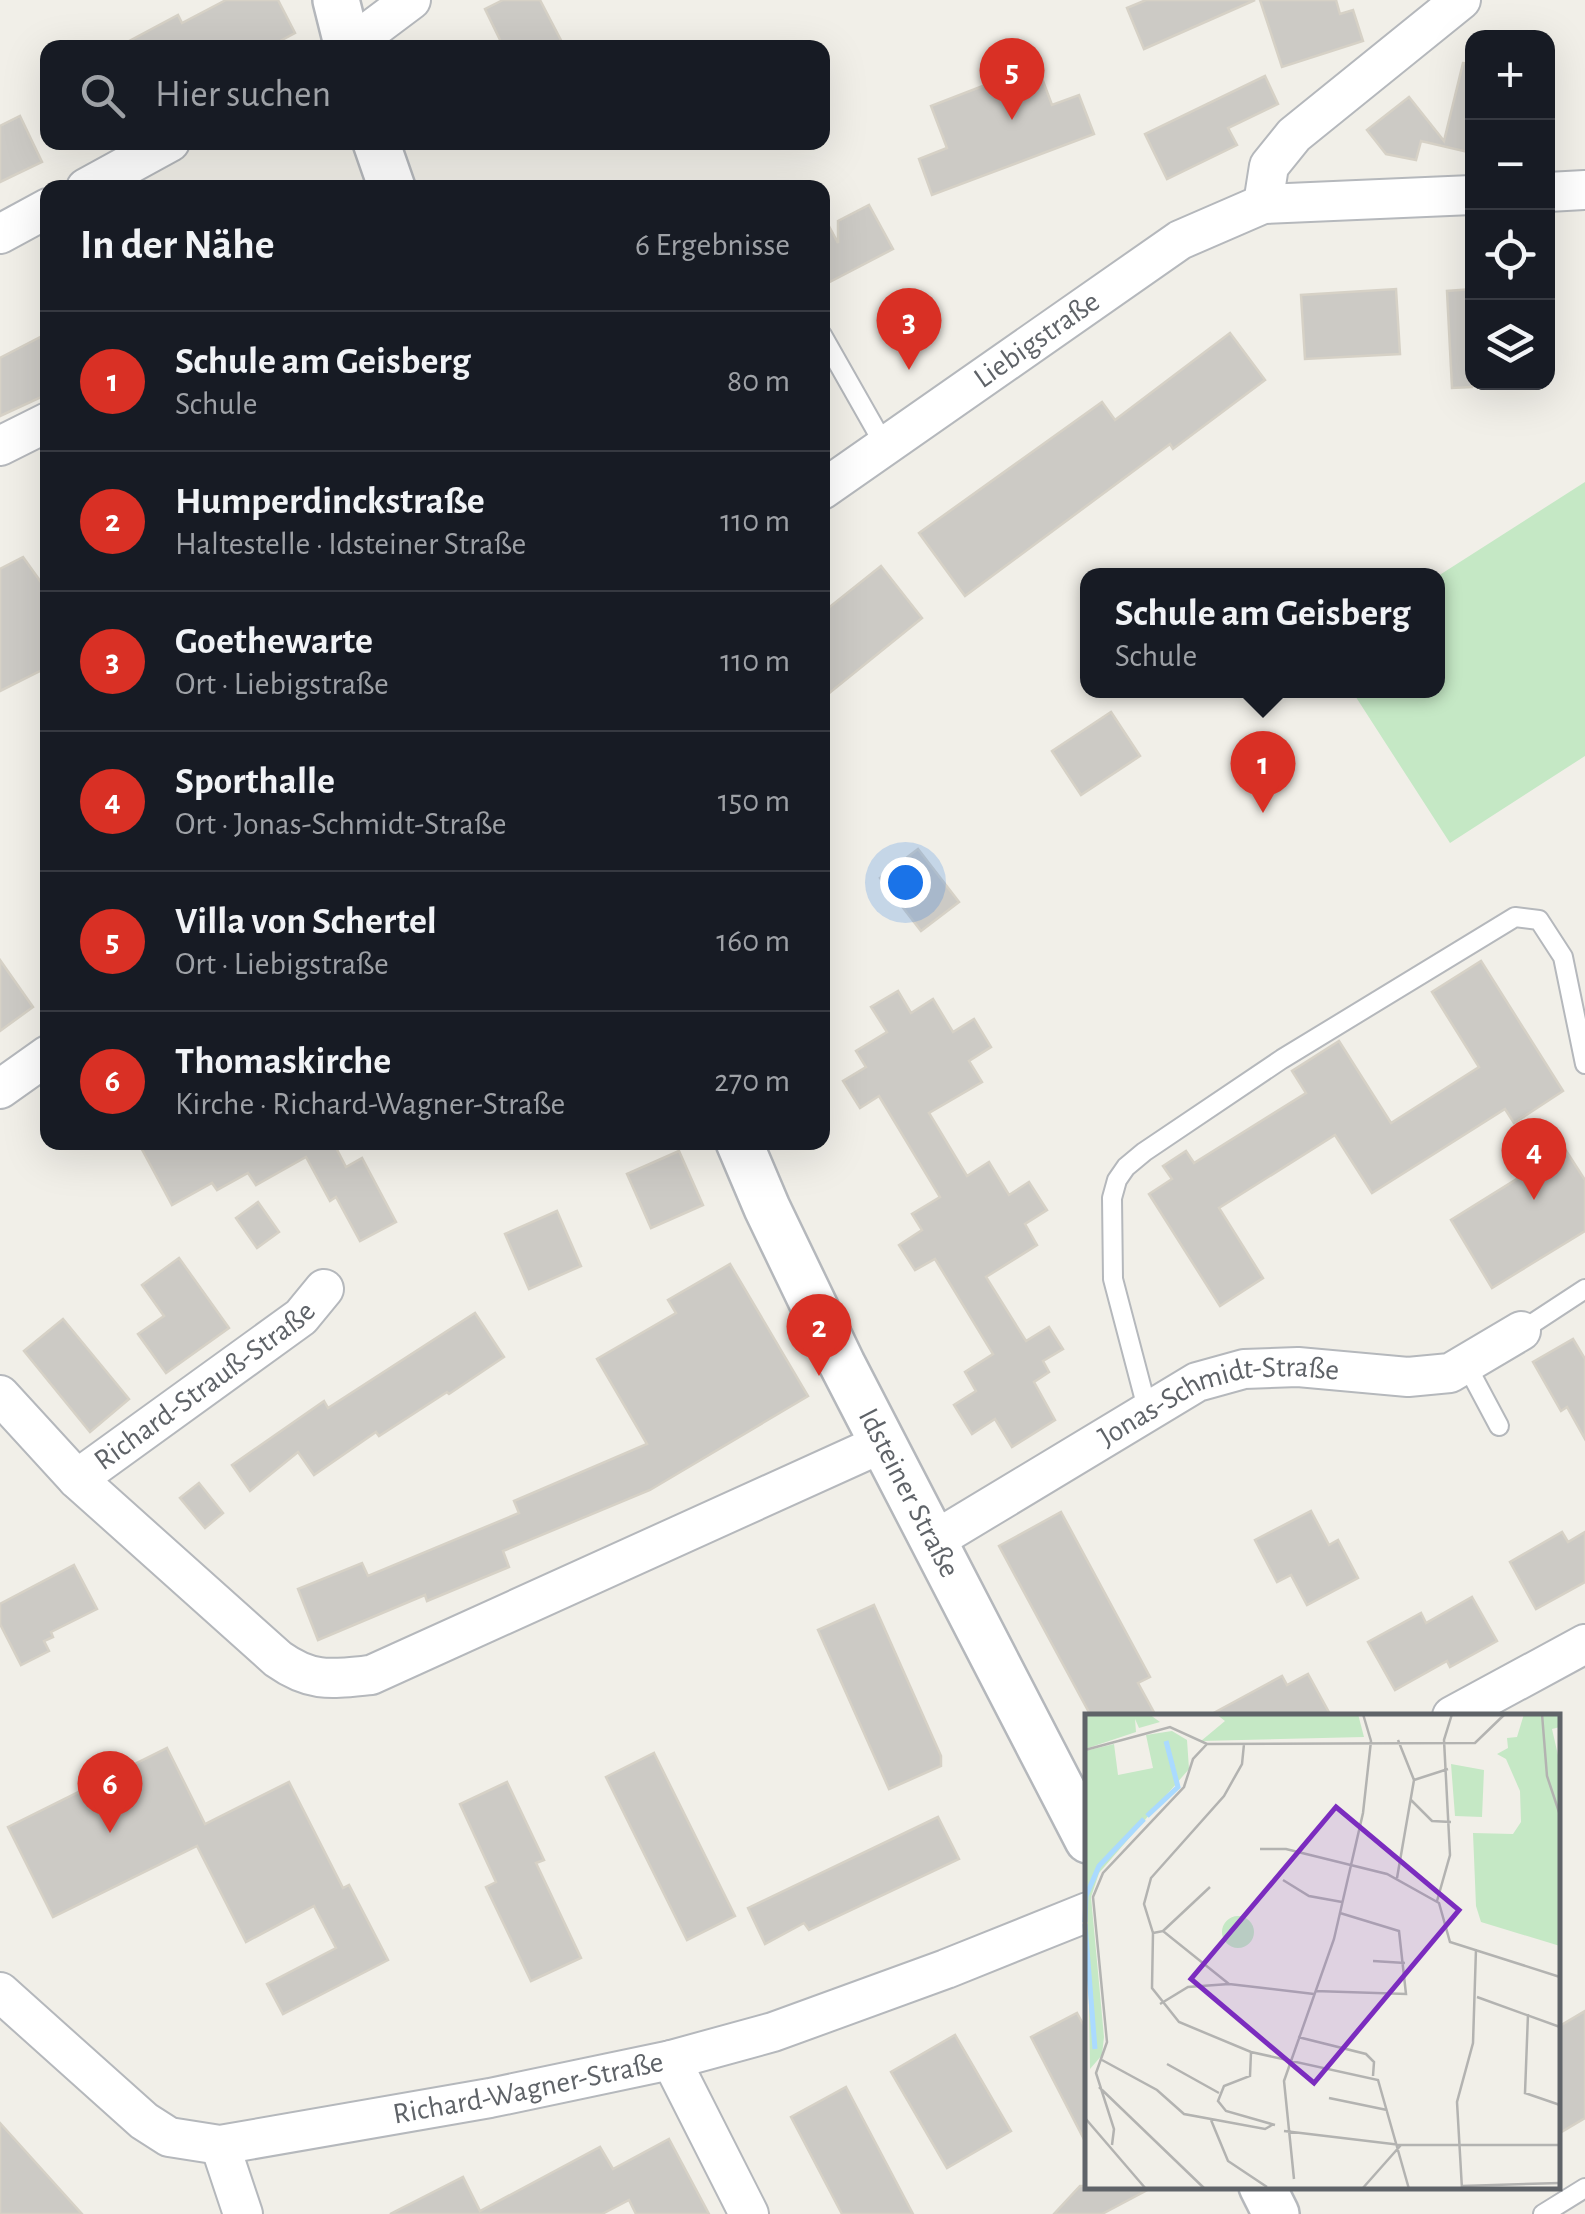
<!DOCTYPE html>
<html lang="de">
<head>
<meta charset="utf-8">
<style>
	:root { --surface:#171b24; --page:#20242c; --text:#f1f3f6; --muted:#9ea1a6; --line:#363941; --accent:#d93025 }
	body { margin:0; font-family:"Alegreya Sans",sans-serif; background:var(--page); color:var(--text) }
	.controls { position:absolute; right:30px; top:30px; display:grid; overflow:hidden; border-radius:20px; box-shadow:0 10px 40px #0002 }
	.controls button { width:90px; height:90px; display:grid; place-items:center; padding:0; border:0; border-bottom:2px solid var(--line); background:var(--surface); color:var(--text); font:50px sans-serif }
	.you { position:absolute; left:905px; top:882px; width:35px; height:35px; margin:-25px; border:8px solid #fff; border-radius:50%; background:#1a73e8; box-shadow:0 0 0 15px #1a73e833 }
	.badge { display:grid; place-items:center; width:65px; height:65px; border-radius:50%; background:var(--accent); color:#fff; font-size:32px; font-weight:700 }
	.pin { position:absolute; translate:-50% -82px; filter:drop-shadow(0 2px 5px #0008) }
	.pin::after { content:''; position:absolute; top:52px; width:35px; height:30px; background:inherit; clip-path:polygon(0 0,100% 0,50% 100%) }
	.popup { position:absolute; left:1080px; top:568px; width:365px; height:130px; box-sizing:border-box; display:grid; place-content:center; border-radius:20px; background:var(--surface); filter:drop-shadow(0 2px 8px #0005); font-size:32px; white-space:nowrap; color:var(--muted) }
	.popup b { font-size:38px; color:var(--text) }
	.popup::after { content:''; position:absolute; left:50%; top:100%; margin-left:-20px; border:20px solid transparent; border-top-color:var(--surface) }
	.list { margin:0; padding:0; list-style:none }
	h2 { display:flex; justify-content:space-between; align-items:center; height:130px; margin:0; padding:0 40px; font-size:42px }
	h2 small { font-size:32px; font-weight:400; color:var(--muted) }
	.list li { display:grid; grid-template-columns:65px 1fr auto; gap:30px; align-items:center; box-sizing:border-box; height:140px; padding:0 40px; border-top:2px solid var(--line) }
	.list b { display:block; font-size:38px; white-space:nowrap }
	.list p { margin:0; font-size:32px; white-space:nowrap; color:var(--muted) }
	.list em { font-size:32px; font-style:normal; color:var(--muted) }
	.icon { flex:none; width:55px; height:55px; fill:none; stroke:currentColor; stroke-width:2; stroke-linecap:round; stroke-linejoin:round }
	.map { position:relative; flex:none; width:1585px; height:2214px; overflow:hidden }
	.search { position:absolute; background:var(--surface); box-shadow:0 10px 40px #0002; left:40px; top:40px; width:790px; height:110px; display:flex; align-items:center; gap:25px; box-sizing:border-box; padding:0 35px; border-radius:20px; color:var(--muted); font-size:38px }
	.panel { position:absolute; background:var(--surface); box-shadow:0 10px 40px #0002; left:40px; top:180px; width:790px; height:970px; border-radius:20px }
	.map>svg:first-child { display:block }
	.green { fill:#c5e8c5 }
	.building { fill:#cccac5; stroke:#d6d1c6; stroke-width:2.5 }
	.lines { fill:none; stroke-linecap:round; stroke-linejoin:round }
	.service-casing { stroke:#b5b8bc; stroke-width:22 }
	.minor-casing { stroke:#b5b8bc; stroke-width:42 }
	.tertiary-casing { stroke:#b5b8bc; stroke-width:50 }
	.service { stroke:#fff; stroke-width:18 }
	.minor { stroke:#fff; stroke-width:38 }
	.tertiary { stroke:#fff; stroke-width:45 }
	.labels { text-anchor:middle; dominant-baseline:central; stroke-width:8; stroke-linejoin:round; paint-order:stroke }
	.street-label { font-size:30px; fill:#5f6368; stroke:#fff }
	.inset-river { fill:none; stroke:#aadaff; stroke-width:5 }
	.inset-road { fill:none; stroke:#b3b3b1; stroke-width:2.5 }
	.view { fill:#7b2cbf; fill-opacity:0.15; stroke:#7b2cbf; stroke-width:5 }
	.inset-edge { fill:none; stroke:#5f6368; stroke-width:5 }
</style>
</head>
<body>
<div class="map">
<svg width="1585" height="2214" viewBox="0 0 1585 2214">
	<rect width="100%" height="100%" fill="#f1efe8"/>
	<!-- green -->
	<polygon class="green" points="1585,482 1585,756 1450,843 1352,691 1438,690 1438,576"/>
	<!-- building -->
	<g class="building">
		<polygon points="226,0 278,0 295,33 267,48 116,48 178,15 182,23"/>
		<polygon points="503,0 540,0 565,48 504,48 485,9"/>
		<polygon points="1146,0 1255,0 1144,49 1127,8"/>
		<polygon points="1260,0 1336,0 1340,14 1353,10 1363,41 1282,67"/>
		<polygon points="1463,63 1472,64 1472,153 1421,141 1416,160 1386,154 1367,130 1409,97 1444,141"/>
		<polygon points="1037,65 1052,105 1079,95 1094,134 932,195 919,159 947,148 931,106"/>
		<polygon points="1265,76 1278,104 1228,128 1237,145 1167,179 1145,134"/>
		<polygon points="20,116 42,162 0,182 0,126"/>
		<polygon points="869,205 893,249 822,286 822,213 838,243 838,221"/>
		<polygon points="1396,289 1400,354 1305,359 1301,295"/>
		<polygon points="1472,289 1472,387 1452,388 1447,291"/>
		<polygon points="48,333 48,394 0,416 0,358"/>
		<polygon points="1230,333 1265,380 1173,449 1170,444 965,596 919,533 1102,402 1115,420"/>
		<polygon points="23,557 48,592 48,667 0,691 0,569"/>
		<polygon points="881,566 922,618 822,699 822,613"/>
		<polygon points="1111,712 1140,756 1081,795 1052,751"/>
		<polygon points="918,849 959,902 921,931 880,878"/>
		<polygon points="0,960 33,1007 0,1031"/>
		<polygon points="1481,961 1563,1091 1514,1123 1505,1109 1372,1193 1335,1135 1219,1208 1263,1278 1220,1306 1149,1194 1172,1179 1163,1166 1186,1151 1194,1163 1306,1093 1292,1071 1339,1041 1391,1123 1479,1067 1432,992"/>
		<polygon points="898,991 911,1013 933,999 953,1032 974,1019 991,1047 969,1061 982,1082 929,1113 967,1176 989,1162 1009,1195 1029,1182 1047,1210 1025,1224 1037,1245 986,1277 1026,1341 1049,1327 1063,1349 1043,1361 1049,1372 1034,1382 1055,1420 1012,1447 995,1419 972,1434 954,1405 976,1391 965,1372 993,1354 935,1259 915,1270 899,1245 922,1230 912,1214 940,1197 879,1096 860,1108 843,1081 866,1067 856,1051 887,1032 871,1007"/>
		<polygon points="138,1142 333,1142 346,1167 362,1158 396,1222 360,1241 336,1197 330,1201 306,1157 256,1185 248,1173 217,1190 212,1183 172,1205"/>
		<polygon points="1565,1149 1585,1180 1585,1231 1492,1288 1451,1220"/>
		<polygon points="679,1151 703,1205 651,1228 627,1174"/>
		<polygon points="258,1202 279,1232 257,1248 236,1218"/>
		<polygon points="557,1211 581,1266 529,1289 505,1234"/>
		<polygon points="179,1258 229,1328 166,1373 138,1334 164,1316 142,1285"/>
		<polygon points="730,1264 808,1396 650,1490 503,1551 509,1567 427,1601 425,1595 318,1640 298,1589 362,1563 368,1576 519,1513 514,1501 647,1444 597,1359 676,1313 668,1300"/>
		<polygon points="475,1313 504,1357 449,1394 447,1392 379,1436 376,1432 314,1475 298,1452 250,1491 232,1465 324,1401 328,1408"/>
		<polygon points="63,1319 129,1399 90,1432 24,1351"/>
		<polygon points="1573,1339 1585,1359 1585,1439 1567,1407 1561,1411 1533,1362"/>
		<polygon points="199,1483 223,1513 205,1528 180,1498"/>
		<polygon points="1311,1511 1329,1545 1338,1540 1358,1578 1307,1605 1291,1575 1277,1582 1255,1540"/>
		<polygon points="1061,1512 1150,1677 1138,1683 1156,1716 1091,1716 999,1546"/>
		<polygon points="1562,1532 1568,1542 1585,1532 1585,1582 1536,1609 1510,1562"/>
		<polygon points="74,1565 97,1609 51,1632 53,1637 44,1641 49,1651 21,1665 0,1624 0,1604"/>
		<polygon points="1472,1597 1497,1641 1450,1667 1447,1661 1395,1690 1368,1642 1421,1613 1426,1623"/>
		<polygon points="874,1605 941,1756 941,1766 889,1789 818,1630"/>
		<polygon points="1308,1674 1331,1716 1208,1716 1282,1676 1287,1685"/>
		<polygon points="167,1748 205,1824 289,1782 343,1888 349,1885 388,1960 283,2014 267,1984 336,1948 314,1906 246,1942 197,1846 53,1917 8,1827"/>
		<polygon points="654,1753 735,1916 687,1940 606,1777"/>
		<polygon points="507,1782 544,1860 536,1863 581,1958 531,1981 486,1887 496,1882 460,1804"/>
		<polygon points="938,1817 959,1859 809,1930 804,1923 765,1944 748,1908"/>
		<polygon points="1585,2011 1585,2118 1558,2134 1558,2027"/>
		<polygon points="1077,2013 1088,2033 1088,2147 1031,2037"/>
		<polygon points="955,2035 1011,2131 947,2168 891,2072"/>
		<polygon points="846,2087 913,2214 842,2214 791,2117"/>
		<polygon points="0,2123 82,2214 0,2214"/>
		<polygon points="669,2139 709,2214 636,2214 629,2200 602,2214 390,2214 463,2177 480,2211 600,2147 613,2169"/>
		<polygon points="1080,2186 1155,2186 1102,2214 1054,2214"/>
	</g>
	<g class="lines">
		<!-- service casing -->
		<g class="service-casing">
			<g id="service">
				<polyline points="822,335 885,446"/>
				<polyline points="1521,1331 1585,1289"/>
				<polyline points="1467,1366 1499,1426"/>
				<polyline points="1148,1412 1113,1279 1112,1198 1117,1180 1126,1167 1144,1152 1282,1059 1515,917 1539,920 1563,957 1585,1064"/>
				<polyline points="1543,2214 1585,2188"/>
			</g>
		</g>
		<!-- minor casing -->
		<g class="minor-casing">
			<g id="minor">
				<polyline points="347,48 411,0"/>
				<polyline points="86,188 170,142"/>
				<polyline points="1548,192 1585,190"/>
				<polyline points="1263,204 1269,166 1294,135 1461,0"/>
				<polyline points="0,234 48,208"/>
				<polyline points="0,446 48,422"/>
				<path id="s1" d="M822,490L1180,240L1263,204L1472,195"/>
				<polyline points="0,1089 48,1055"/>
				<path d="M0,1395L77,1479L278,1659C312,1683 331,1679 371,1675L885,1442"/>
				<path id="s2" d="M77,1479L301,1317L324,1289"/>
				<path id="s3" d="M935,1540L1197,1382L1244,1369L1298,1367L1408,1377L1450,1373L1521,1331"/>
				<polyline points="1452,1716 1585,1644"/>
				<path id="s4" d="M0,1992L144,2121L169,2137L220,2145L490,2098L671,2060L773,2032L946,1969L1088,1912"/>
				<polyline points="671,2060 749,2214"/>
				<polyline points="220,2145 243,2214"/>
			</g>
		</g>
		<!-- tertiary casing -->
		<g class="tertiary-casing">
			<g id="tertiary">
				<polyline points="336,0 348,48"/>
				<polyline points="376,142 392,188"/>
				<path id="s5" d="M739,1142L767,1208L842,1364L1088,1840"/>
				<polyline points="1262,2186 1276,2214"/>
			</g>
		</g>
		<!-- service -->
		<use href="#service" class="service"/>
		<!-- minor -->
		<use href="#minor" class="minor"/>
		<!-- tertiary -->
		<use href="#tertiary" class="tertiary"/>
	</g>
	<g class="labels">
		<!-- street labels -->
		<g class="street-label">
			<text stroke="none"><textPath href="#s1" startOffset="262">Liebigstraße</textPath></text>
			<text stroke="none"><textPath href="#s2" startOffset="158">Richard-Strauß-Straße</textPath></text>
			<text stroke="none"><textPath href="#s3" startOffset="322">Jonas-Schmidt-Straße</textPath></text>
			<text stroke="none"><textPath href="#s5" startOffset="390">Idsteiner Straße</textPath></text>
			<text stroke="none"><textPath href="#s4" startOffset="588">Richard-Wagner-Straße</textPath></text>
		</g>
	</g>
	<!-- overview -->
	<g transform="translate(1085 1714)">
		<rect width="475" height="475" fill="#f1efe8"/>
		<path d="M0,0H64L75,8L54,14L50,5L51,18L0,35ZM131,0H273L279,23L116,27L140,7ZM439,0H475V13L467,15L475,50V232L396,208L391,192L388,119L428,120L436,108L435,77L421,45L412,40L423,34L422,24L432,23ZM87,17L102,26L104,55L14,159L6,183L19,323L17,341L5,355L0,37L29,30L33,61L68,54L61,21ZM366,50L399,56L397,103L370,102ZM137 218a16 16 0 1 1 32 0a16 16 0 1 1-32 0Z" fill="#c5e8c5"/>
		<path class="inset-river" d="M62,102L93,73L81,27M0,208L1,182L14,152L59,105M0,210L10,335"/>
		<path class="inset-road" d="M457,0L462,62L475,101M313,26L329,66M0,36L85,13L122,30L390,29L420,0M329,66L363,55M325,85L347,107L366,108M175,135H201L302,160L354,189L365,228L475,263M312,164L329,66M198,166L224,182L257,188M352,187L365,141L359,26L367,0M78,217L125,173M68,219L67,274L94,308L166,338L293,366L324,475M68,219L59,190L66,164L139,82L157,50L159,30M68,219L78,217L144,270M288,247L320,249M230,277L321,280L314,217L255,199M392,283L475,313M75,290L103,273L144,270L229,280M443,300L440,379L475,391M213,323L281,340L289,348L288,362M166,338L165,362L139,372L133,387L141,397L190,411M17,346L72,376L99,400L180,415L187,411M82,350L134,379M14,373L120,475M244,384L302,396M0,404L61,475M126,406L143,447L182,473M199,417L316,431H475M27,431L29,415L11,359L22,328L8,183L18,159L99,73L108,45L122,30M209,465L199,367L249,225L278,99L286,27L278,0M377,472L475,469M277,475L316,431M377,475L372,388L388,329L391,235"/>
		<path class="view" d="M251,93L374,196L229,369L106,265Z"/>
		<rect width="475" height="475" class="inset-edge"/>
	</g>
</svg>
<div class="controls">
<button>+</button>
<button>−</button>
<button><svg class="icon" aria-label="locate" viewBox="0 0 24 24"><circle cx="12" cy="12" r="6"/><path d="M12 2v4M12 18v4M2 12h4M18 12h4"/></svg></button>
<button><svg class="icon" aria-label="layers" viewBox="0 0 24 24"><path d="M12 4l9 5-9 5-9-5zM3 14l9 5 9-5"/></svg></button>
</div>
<div class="you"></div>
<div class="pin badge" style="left:1263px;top:813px">1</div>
<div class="popup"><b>Schule am Geisberg</b>Schule</div>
<div class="pin badge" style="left:819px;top:1376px">2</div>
<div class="pin badge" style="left:909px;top:370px">3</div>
<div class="pin badge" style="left:1534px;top:1200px">4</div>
<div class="pin badge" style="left:1012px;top:120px">5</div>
<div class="pin badge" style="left:110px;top:1833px">6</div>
<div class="search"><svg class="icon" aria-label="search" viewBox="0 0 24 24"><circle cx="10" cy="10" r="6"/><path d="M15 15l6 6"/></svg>Hier suchen</div>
<section class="panel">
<h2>In der Nähe<small>6 Ergebnisse</small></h2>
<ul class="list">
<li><span class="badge">1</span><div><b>Schule am Geisberg</b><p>Schule</p></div><em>80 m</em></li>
<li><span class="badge">2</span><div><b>Humperdinckstraße</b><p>Haltestelle · Idsteiner Straße</p></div><em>110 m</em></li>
<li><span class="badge">3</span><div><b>Goethewarte</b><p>Ort · Liebigstraße</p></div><em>110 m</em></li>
<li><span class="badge">4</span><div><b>Sporthalle</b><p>Ort · Jonas-Schmidt-Straße</p></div><em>150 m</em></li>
<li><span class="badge">5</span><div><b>Villa von Schertel</b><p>Ort · Liebigstraße</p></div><em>160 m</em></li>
<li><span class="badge">6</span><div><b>Thomaskirche</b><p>Kirche · Richard-Wagner-Straße</p></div><em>270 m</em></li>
</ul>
</section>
</div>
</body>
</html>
